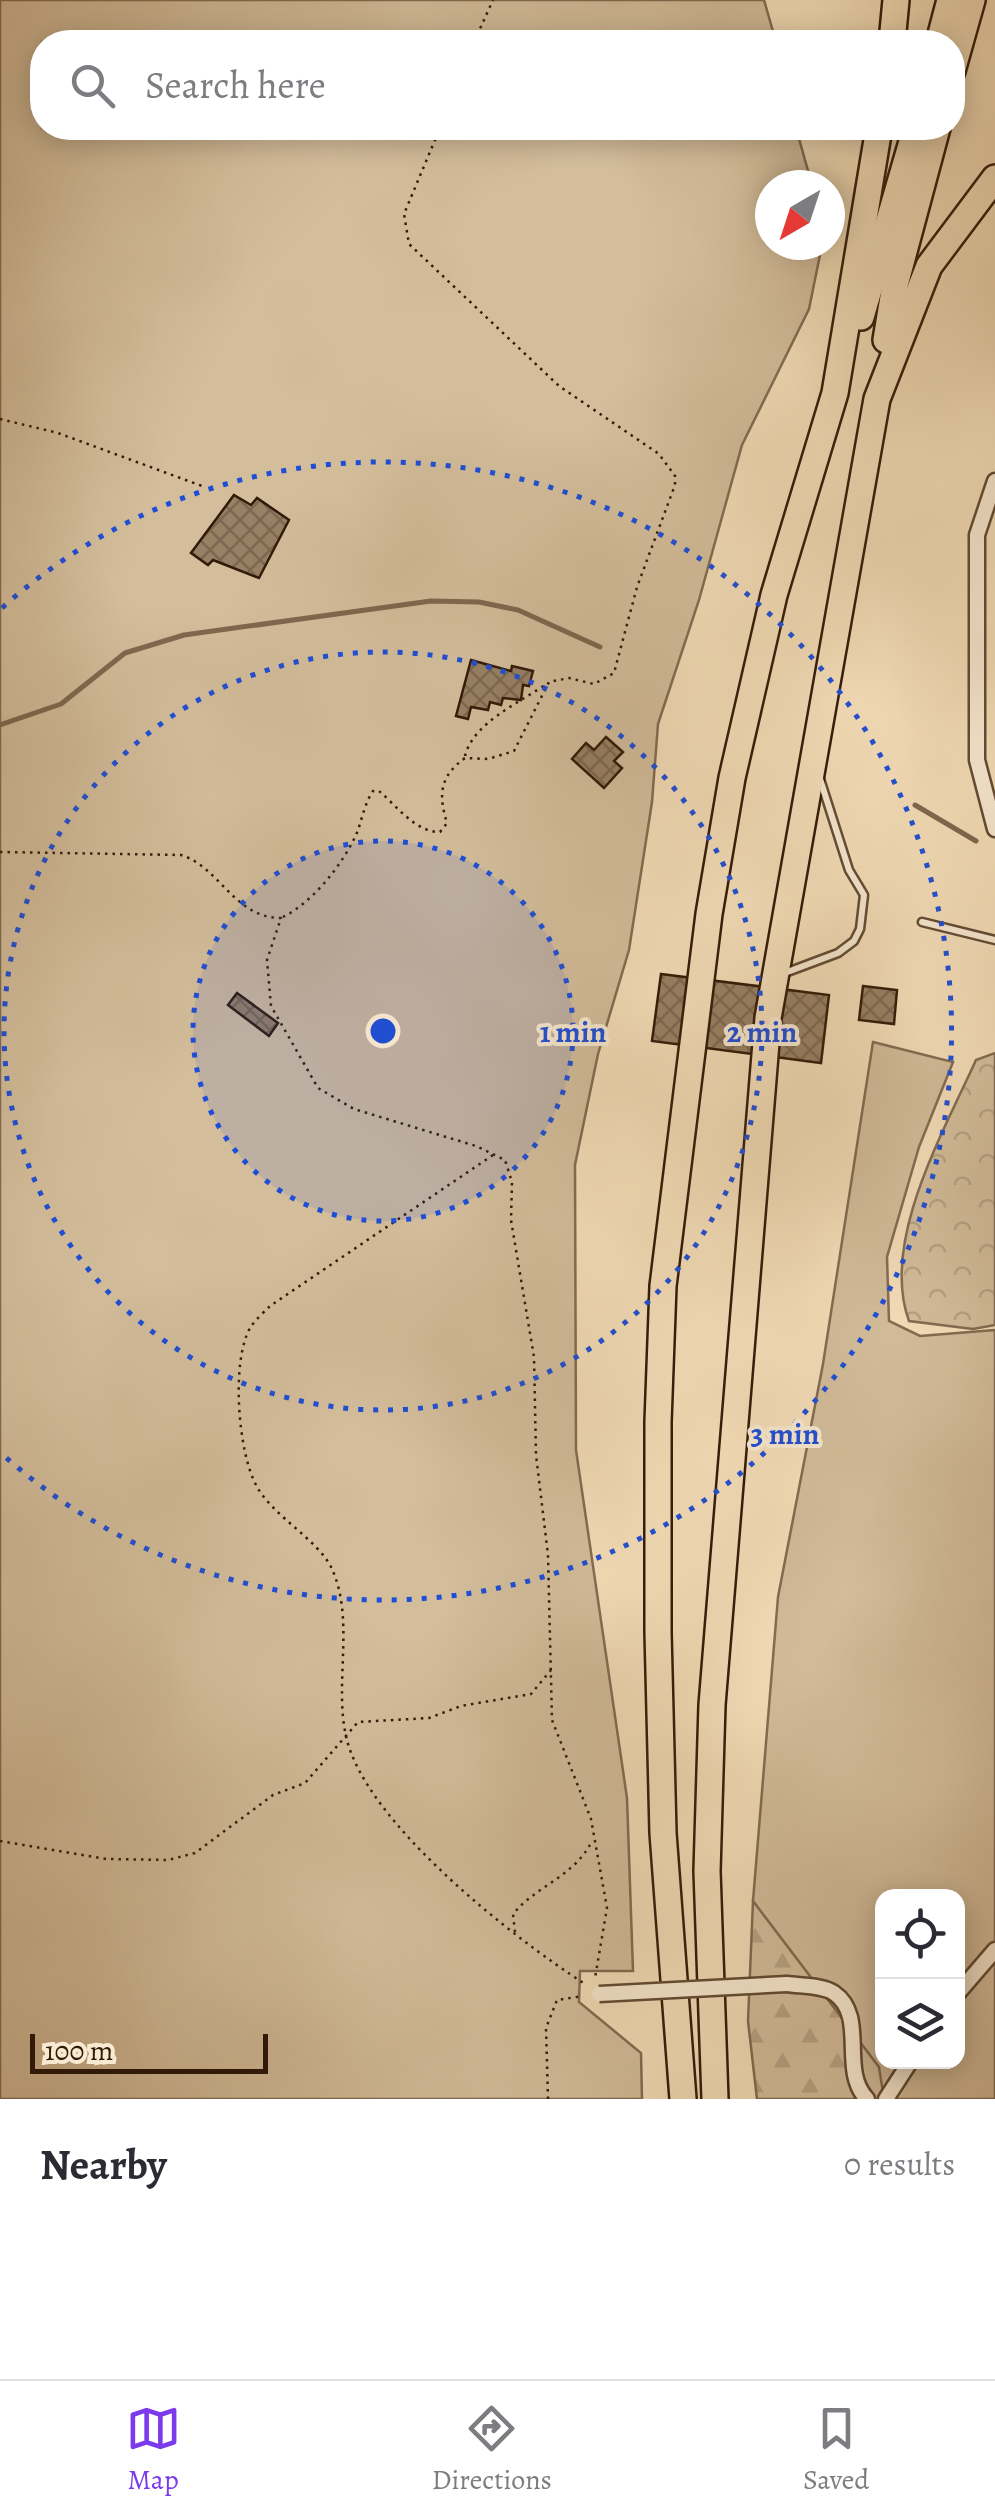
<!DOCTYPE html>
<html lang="en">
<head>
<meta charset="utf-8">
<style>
	:root { --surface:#fff; --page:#f2f2f3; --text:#2b2b33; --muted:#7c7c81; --line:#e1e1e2; --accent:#7c3aed }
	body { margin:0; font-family:Alegreya,serif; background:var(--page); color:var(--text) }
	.controls { position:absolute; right:30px; bottom:30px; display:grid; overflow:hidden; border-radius:20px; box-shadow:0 5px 25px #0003 }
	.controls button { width:90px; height:90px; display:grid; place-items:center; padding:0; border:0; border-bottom:2px solid var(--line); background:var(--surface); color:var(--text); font:50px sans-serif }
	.compass { position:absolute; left:755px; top:170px; width:90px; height:90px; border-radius:50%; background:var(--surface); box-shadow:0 5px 25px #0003; rotate:219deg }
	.scale { position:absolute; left:30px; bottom:25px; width:238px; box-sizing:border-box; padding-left:10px; border:5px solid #321a08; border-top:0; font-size:28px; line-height:35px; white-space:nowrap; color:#321a08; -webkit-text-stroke:8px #f8ead2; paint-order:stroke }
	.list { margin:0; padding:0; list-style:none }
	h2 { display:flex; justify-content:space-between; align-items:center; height:130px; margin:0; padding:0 40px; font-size:42px }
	h2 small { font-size:32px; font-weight:400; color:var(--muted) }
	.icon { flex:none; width:55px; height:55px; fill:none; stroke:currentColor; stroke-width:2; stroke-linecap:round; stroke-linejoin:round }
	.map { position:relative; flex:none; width:995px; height:2099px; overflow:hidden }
	.search { position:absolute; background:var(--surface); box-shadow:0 5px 25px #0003; left:30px; right:30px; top:30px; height:110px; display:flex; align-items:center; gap:25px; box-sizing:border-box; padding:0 35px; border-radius:40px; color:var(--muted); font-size:38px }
	.sheet { height:280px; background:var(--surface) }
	nav { display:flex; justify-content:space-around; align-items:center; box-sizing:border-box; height:140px; border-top:2px solid var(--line); background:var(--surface); font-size:28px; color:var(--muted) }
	nav a { display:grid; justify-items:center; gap:5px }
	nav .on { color:var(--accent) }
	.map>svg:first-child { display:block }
	.grass { fill:#d3bd9b; stroke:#826c52; stroke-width:2.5; fill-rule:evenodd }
	.forest { fill:url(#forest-firs); stroke:#826c52; stroke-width:2.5 }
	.park { fill:url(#park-crowns); stroke:#826c52; stroke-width:2.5 }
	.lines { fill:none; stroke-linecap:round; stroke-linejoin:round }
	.stream { stroke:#7f674e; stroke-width:5 }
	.building { fill:url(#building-cross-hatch); stroke:#321a08; stroke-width:2.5 }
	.lane-casing { stroke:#624b34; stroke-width:11 }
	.street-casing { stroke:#624b34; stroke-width:19 }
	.highway-casing { stroke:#321a08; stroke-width:30 }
	.path { stroke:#321a08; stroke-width:2.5; stroke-dasharray:2.5 5; stroke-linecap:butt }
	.lane { stroke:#f8ead2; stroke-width:6 }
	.street { stroke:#f8ead2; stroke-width:14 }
	.highway { stroke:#f4deb9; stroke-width:25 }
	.street-bridge-casing { stroke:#624b34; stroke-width:19; stroke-linecap:butt }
	.street-bridge { stroke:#f8ead2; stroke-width:14 }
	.ring { fill:none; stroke:#1d4ed8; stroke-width:5; stroke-dasharray:5 10 }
	.centre { fill:#1d4ed8; stroke:#f8ead2; stroke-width:5 }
	.ring-label { font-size:30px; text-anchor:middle; font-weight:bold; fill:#1d4ed8; stroke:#f8ead2; stroke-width:8; stroke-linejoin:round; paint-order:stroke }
</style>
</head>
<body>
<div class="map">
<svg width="995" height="2099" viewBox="0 0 995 2099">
	<defs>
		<pattern id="forest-firs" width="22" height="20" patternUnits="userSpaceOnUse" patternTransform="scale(2.5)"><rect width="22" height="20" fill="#d3bd9b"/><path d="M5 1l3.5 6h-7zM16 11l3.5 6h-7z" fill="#b6a284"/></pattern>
		<pattern id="park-crowns" width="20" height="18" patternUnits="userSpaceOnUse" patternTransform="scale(2.5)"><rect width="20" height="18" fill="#d3bd9b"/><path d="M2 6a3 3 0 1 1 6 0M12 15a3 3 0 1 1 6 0" fill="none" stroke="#b6a284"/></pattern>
		<pattern id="building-cross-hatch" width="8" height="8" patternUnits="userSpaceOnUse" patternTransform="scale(2.5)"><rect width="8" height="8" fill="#978064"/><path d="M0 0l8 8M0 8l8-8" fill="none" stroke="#7c6850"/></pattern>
	</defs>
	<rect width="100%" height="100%" fill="#f4deb9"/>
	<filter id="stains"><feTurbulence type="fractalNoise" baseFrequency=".002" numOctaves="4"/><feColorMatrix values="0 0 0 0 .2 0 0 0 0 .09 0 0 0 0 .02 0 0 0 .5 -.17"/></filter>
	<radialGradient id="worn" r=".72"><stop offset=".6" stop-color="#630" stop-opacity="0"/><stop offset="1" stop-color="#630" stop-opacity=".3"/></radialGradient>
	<!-- grass -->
	<g class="grass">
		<polygon points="0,0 764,0 776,42 42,42 42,128 796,128 812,185 770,185 770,245 822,245 809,309 742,445 699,600 658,724 652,802 629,950 598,1054 575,1165 576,1450 627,1798 633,1971 580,1971 579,2002 641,2053 642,2099 0,2099"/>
		<path d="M873,1042L953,1062L919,1147L887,1257L889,1321L920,1336L995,1330V2099H884L753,1901L778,1597L823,1364ZM882,1896H958V2062H882Z"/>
	</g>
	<!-- forest -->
	<polygon class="forest" points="753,1901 879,2067 884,2099 757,2099 748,2021"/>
	<!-- park -->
	<path class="park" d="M995,1053V1325L973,1329L909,1321C880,1242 943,1133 976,1060Z"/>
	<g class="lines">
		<!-- stream -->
		<g class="stream">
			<polyline points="0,725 61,704 125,653 184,635 431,601 479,602 518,610 600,647"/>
			<polyline points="915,805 976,841"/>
		</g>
	</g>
	<!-- building -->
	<g class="building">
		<polygon points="234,495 251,505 257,498 289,520 259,578 213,560 208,565 191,553"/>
		<polygon points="471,660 511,671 512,666 533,671 529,686 523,685 521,700 503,698 501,705 490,702 488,710 471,707 468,719 456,716"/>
		<polygon points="606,737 623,752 614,761 622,768 604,788 572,759 586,743 594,750"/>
		<polygon points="661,974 829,995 821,1063 652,1041"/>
		<polygon points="863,986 897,990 894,1024 859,1020"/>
		<polygon points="237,993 278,1023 269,1036 228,1005"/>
	</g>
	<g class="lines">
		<!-- lane casing -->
		<g class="lane-casing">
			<g id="lane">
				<polyline points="922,922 995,940"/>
				<polyline points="782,974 838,953 854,941 860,929 864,895 849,870 820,779"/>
			</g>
		</g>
		<!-- street casing -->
		<g class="street-casing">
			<g id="street">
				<polyline points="995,481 977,535 977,760 995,829"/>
				<path d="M787,1984C800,1986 823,1985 834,1993C868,2016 839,2071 867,2099"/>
				<polyline points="958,1993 995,1950"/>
				<polyline points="886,2099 910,2062"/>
			</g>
		</g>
		<!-- highway casing -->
		<g class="highway-casing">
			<g id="highway">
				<polyline points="892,42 896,0"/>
				<polyline points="939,42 950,0"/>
				<polyline points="952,71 972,0"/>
				<polyline points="861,317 916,128"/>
				<polyline points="886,340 895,285 937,128"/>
				<polyline points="683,2099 663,1833 658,1632 658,1422 663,1286 709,914 732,778 774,595 835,393 879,128"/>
				<polyline points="715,2099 707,1871 712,1705 768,1018 877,399 929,266 995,178"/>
			</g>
		</g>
		<!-- path -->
		<g class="path">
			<polyline points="474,42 493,0"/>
			<polyline points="0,419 58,433 202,486"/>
			<path d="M465,756C473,723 519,703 548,683"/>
			<path d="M0,852L181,855C220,867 234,918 281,918L267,960L271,1006L318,1088L354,1109L476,1146L505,1160L512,1182L511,1220L534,1357L536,1455L548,1555L552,1720L591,1819L607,1908L595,1978"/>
			<path d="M283,917C313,902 342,865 356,835C362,821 364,804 373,791H379C397,806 415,832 440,832L447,823C438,794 440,776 465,758L488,759L514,751L549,682L569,678L594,684L614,673L637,587L675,485V476L659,454L559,386L409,244L404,214L440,128"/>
			<path d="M493,1155L270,1306C264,1312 255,1320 250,1328C231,1362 238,1451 256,1485C272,1516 319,1540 332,1569C355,1620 334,1683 346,1736C364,1821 512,1937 585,1984"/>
			<polyline points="0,1841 106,1859 168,1860 195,1853 273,1795 305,1783 358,1722 429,1718 461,1706 531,1694 551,1670"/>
			<path d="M515,1932L513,1914C537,1885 574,1877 592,1841"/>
			<polyline points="548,2099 546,2028 557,2000 583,1996"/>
		</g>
		<!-- lane -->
		<use href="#lane" class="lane"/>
		<!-- street -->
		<use href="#street" class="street"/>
		<!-- highway -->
		<use href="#highway" class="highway"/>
		<!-- street-bridge casing -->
		<g class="street-bridge-casing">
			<polyline id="street-bridge" points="599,1994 787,1984"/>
		</g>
		<!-- street-bridge -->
		<use href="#street-bridge" class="street-bridge"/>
	</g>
	<!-- distance rings -->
	<circle cx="383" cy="1031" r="190" fill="#1d4ed8" fill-opacity=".12"/>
	<g class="ring">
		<circle cx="383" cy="1031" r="190"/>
		<circle cx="383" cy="1031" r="379"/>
		<path d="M2 608A569 569 0 1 1 2 1454"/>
	</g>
	<circle cx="383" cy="1031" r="15" class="centre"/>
	<g class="ring-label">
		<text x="573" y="1042">1 min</text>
		<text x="762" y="1042">2 min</text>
		<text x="785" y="1444">3 min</text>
	</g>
	<rect width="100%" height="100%" filter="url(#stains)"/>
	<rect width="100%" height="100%" fill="url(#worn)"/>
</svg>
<div class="controls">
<button><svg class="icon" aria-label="locate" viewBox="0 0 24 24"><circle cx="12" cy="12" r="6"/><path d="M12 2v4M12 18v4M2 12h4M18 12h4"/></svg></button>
<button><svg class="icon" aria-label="layers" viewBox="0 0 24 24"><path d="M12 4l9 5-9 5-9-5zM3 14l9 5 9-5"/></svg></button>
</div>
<svg class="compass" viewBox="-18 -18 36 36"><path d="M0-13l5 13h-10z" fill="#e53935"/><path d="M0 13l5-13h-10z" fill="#7c7c81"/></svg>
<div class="scale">100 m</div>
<div class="search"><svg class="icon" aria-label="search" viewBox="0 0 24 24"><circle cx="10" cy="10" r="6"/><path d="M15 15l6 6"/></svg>Search here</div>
</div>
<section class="sheet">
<h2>Nearby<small>0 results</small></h2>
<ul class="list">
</ul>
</section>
<nav>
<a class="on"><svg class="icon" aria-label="map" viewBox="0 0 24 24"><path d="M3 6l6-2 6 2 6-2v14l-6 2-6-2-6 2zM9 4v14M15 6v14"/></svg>Map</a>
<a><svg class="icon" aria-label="directions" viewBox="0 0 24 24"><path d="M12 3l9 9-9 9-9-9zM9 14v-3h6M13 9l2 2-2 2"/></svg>Directions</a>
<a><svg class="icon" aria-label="saved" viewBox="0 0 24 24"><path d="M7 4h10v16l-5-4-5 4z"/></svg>Saved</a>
</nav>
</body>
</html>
